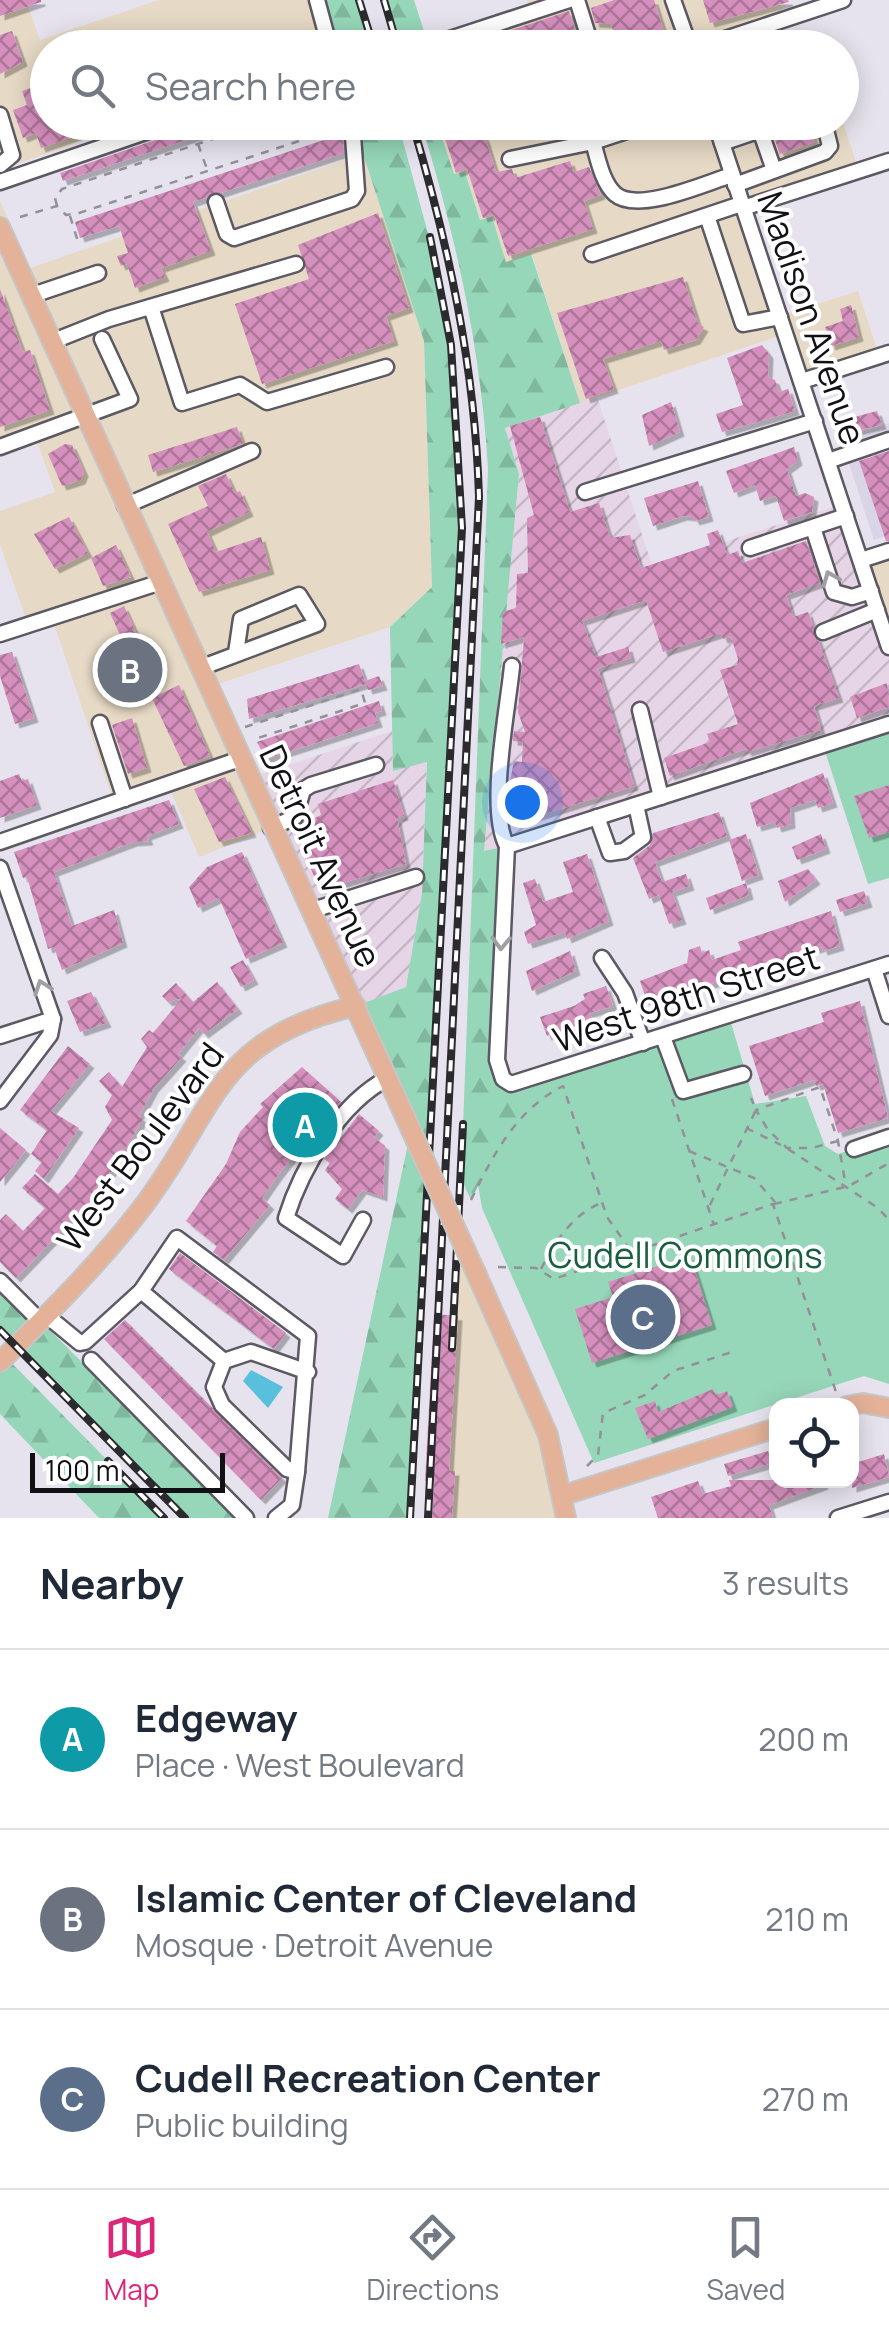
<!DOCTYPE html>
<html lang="en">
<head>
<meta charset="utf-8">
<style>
	:root { --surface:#fff; --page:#f6f6f7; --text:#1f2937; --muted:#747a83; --line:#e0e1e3; --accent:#db2777 }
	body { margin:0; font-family:Manrope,sans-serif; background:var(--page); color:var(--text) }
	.controls { position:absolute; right:30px; bottom:30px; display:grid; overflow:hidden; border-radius:20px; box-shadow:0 5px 25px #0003 }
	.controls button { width:90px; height:90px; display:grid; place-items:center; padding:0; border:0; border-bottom:2px solid var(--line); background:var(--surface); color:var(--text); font:50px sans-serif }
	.scale { position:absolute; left:30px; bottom:25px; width:195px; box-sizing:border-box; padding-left:10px; border:5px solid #111014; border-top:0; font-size:28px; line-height:35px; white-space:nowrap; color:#111014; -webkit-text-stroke:8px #fff; paint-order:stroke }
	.you { position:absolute; left:522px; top:802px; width:35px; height:35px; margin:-25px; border:8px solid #fff; border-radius:50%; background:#1a73e8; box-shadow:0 0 0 15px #1a73e833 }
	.badge { display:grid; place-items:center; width:65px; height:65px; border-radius:50%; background:var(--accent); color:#fff; font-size:32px; font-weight:700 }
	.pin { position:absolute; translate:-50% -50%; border:5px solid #fff; box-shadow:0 2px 10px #0006 }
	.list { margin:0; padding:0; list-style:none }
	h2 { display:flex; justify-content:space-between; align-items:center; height:130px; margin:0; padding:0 40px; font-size:42px }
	h2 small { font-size:32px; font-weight:400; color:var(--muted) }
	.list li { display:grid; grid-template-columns:65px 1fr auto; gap:30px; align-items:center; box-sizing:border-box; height:180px; padding:0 40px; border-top:2px solid var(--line) }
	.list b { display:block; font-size:38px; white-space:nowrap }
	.list p { margin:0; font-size:32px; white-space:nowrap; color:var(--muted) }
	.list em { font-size:32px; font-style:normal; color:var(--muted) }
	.icon { flex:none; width:55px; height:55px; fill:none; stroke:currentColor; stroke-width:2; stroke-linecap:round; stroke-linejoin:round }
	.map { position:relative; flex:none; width:889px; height:1518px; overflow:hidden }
	.search { position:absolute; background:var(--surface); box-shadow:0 5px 25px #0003; left:30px; right:30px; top:30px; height:110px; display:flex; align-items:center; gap:25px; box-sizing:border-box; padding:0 35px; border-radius:55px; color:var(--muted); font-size:38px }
	.sheet { height:670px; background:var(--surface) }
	nav { display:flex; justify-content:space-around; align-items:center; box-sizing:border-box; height:140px; border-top:2px solid var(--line); background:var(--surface); font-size:28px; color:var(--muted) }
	nav a { display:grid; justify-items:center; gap:5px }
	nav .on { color:var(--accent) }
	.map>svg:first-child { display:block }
	.commercial { fill:#e6d9c5 }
	.industrial { fill:url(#industrial-furrows) }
	.built { fill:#dad5e6 }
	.green { fill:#96d7b9 }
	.forest { fill:url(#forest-firs) }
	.water { fill:#58c0dc }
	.building { fill:url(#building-cross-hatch); filter:url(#shadow) }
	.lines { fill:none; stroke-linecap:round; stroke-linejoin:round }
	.minor-casing { stroke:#5c5962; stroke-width:19 }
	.major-casing { stroke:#c6c6c7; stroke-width:22 }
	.path { stroke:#939099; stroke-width:2.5; stroke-dasharray:8 8; stroke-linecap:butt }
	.minor { stroke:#fff; stroke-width:14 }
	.major { stroke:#e3b299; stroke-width:18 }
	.rail-casing { stroke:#2b2a2f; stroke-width:8 }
	.rail { stroke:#fff; stroke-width:4; stroke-dasharray:11; stroke-linecap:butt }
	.major-bridge-casing { stroke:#c6c6c7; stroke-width:22; stroke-linecap:butt }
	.major-bridge { stroke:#e3b299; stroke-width:18 }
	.oneway { stroke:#a09fa1 }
	.labels { text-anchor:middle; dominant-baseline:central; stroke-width:8; stroke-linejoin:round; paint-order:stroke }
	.street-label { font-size:35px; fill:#111014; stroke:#fff }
	.park-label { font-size:35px; fill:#195d43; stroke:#fff }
</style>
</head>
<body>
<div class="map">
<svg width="889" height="1518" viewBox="0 0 889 1518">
	<defs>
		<pattern id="industrial-furrows" width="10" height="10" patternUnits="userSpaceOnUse" patternTransform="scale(2.5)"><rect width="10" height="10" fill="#e6d5e6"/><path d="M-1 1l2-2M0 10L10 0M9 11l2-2" fill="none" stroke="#c4b6c4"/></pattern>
		<pattern id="forest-firs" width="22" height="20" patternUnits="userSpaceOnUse" patternTransform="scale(2.5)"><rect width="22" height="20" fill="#96d7b9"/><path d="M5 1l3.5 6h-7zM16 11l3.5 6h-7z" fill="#80b89e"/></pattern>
		<pattern id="building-cross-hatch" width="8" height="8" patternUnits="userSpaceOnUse" patternTransform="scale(2.5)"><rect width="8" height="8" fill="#d690be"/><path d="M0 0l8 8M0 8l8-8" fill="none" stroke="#ac7499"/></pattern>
		<filter id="shadow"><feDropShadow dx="4.5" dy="4.5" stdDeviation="0" flood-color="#0004"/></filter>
	</defs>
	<rect width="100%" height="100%" fill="#e6e3ee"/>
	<!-- commercial -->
	<g class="commercial">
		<polygon points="0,0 26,0 40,40 159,0 317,0 320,33 277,48 48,48 48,122 118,123 120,128 0,170"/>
		<polygon points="527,0 780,0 786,18 756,28 762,47 426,48 530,13"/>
		<polygon points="842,119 859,171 743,208 780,316 858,291 879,356 802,381 785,334 580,403 532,255 506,262 492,218 481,221 465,172 454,175 437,123 842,122"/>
		<polygon points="353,123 424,341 432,587 390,627 209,687 271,828 199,857 168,784 114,803 52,618 28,625 0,544 0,511 55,492 35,436 0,447 0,201 30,268 359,155"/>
		<polygon points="889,551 889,647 861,560"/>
		<polygon points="458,1238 524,1378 566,1518 441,1518"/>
	</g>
	<!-- industrial -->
	<g class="industrial">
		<polygon points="597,397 652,565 842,504 889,647 889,724 484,852 519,474 504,428"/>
		<polygon points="392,731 393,770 427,761 422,893 406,987 356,1006 249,778"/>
	</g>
	<!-- built -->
	<polygon class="built" points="889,423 889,535 874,540 841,439"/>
	<!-- green -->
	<g class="green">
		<polygon points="889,724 889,878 868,884 823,745"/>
		<polygon points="729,1016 755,1104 806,1096 825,1146 838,1154 889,1137 889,1384 864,1376 594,1463 482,1208 470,1139 511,1084"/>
	</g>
	<!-- forest -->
	<g class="forest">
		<polygon points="317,0 359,0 374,47 330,47"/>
		<polygon points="384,0 414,0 429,47 398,47"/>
		<polygon points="353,123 398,123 435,259 451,345 462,528 410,1518 328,1518 411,1130 356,1006 406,987 422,893 427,762 393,771 390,627 432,587 424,341"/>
		<path d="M421,123H437L454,174L465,172L480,220L492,217L506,262L531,254L580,403L505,428L519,474L484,851L507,846L497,1060L511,1084L521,1119L496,1150L471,1200L461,1179L488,469C481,349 456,237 421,123Z"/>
		<polygon points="0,1280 237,1518 185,1518 0,1330"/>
		<polygon points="0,1351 164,1518 99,1518 0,1414"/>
	</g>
	<!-- water -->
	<polygon class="water" points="251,1370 283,1387 268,1408 243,1381"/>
	<!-- building -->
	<g class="building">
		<polygon points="0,0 41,0 41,2 0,16"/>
		<polygon points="614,0 654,0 669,48 619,48 611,24 595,23 591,8"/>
		<polygon points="703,0 788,0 789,2 710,23"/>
		<polygon points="569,11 581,48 460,48 460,47"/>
		<polygon points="12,31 23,62 0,74 0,35"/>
		<polygon points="48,82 48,122 87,122 90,131 41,148 36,133 23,138 13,110 27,105 22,91"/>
		<polygon points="185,122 234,124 63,181 60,173 178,132"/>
		<polygon points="440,122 480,122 496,172 512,169 515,178 570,161 574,172 589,167 601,195 584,201 593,229 508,256 494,215 483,218 467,169 456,173"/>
		<polygon points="808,122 815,142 780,154 774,137"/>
		<polygon points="342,134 344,153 193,202 211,251 161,268 165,277 135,288 127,264 121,266 117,256 128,253 119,226 80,238 75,222"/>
		<polygon points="378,213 409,308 386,316 394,341 262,384 235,304 309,279 298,245"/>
		<polygon points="683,277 698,324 704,327 696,340 664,350 661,341 603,359 614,389 586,399 557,313"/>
		<polygon points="0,289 23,352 30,350 50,410 0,427"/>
		<polygon points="851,305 859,337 831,346 825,327 843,321 840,309"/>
		<polygon points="762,345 769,354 768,377 775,380 779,392 788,389 795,411 722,432 716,414 743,405 727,358"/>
		<polygon points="671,402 680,432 649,446 642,415"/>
		<polygon points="877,411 882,425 851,432 847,419"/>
		<polygon points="540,417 570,512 599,503 610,538 630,535 641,568 710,545 707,534 718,530 727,555 738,551 742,563 806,541 820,583 786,595 793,617 808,612 839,698 814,706 821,730 747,752 746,749 670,776 664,758 710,742 707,734 738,724 720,670 737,665 738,659 731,637 723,639 721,633 663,652 646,600 582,621 596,657 628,647 631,658 598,668 634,786 525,820 509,786 514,761 522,762 523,742 513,741 514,731 525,732 518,712 524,637 501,644 503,612 516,608 517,574 528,573 527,518 534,515 510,426"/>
		<polygon points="237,427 243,444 153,472 148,455"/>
		<polygon points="65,444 72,445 84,472 81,480 62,486 48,454"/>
		<polygon points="794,447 798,461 787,469 796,496 805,493 814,497 812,512 784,521 776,496 760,501 755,485 734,493 726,471"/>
		<polygon points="889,451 889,541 886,541 859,461"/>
		<polygon points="226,474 235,493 240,491 249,512 207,532 216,552 261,537 270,570 199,592 168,524 208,506 198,486"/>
		<polygon points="698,481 709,517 695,521 693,517 683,516 653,526 644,498"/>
		<polygon points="69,517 88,553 55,569 34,534"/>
		<polygon points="116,545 131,577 103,586 91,558"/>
		<polygon points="124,606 141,644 127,650 110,613"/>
		<polygon points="12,652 34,718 15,724 0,676 0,655"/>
		<polygon points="136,660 145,680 127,688 118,667"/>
		<polygon points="359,664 365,681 379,676 383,686 368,690 366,684 249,719 247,699"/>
		<polygon points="887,683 889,707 857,718 850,697"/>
		<polygon points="179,685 210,756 184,766 152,698"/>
		<polygon points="379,701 382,711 375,713 378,723 266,759 257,742"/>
		<polygon points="132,718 147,768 128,774 112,725"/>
		<polygon points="823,773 833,803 818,808 815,800 790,808 791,824 777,828 775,822 757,827 750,803"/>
		<polygon points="19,774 22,781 28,779 37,805 0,818 0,781"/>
		<polygon points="225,777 252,833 219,842 194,789"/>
		<polygon points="393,780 404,816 397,818 406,864 320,890 294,829 321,815 318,804"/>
		<polygon points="889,785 889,832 869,838 854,796"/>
		<polygon points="169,800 179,824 147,836 149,841 133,842 54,872 72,926 114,910 123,943 62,970 54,947 48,949 27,877 23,878 14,852"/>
		<polygon points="719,812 727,836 655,862 662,882 686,874 690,886 672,892 682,920 669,924 659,895 649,899 633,858 650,845 653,833"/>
		<polygon points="746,834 759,875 742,881 729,840"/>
		<polygon points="821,834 826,849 797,860 792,847"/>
		<polygon points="242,852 283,943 246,959 219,898 198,908 189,887 207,867"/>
		<polygon points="587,854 609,921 567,939 565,932 528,944 524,932 536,925 523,883 535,879 543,902 573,892 563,862"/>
		<polygon points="808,869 816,880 785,902 778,881"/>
		<polygon points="746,883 749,895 710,910 706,898"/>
		<polygon points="864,891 868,903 840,912 836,900"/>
		<polygon points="831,911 840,946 823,951 822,947 648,1005 640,981 687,963 689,950 700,946 702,953 709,950 712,960 741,950 738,942"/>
		<polygon points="570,951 576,971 532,991 526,971"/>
		<polygon points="243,960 254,980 241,987 230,967"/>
		<polygon points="217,982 238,1009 204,1034 199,1028 178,1054 182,1057 154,1088 139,1116 143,1119 100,1191 16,1278 0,1262 0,1220 6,1214 23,1231 45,1208 22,1188 35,1174 58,1194 73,1178 112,1120 105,1107 112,1095 99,1081 109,1072 122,1087 147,1047 141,1039 149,1030 153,1033 182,998 168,1002 162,996 176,983 193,1002"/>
		<polygon points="606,986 613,1006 590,1013 593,1021 547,1036 540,1017 574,1006 585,999 583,994"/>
		<polygon points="91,992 107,1023 80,1032 67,1001"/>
		<polygon points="860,1001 888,1118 838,1133 823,1084 816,1086 814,1080 765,1096 749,1046 824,1022 821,1013"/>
		<polygon points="68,1046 90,1064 51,1111 79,1128 44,1179 35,1171 42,1162 31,1154 47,1130 20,1110"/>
		<polygon points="302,1067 341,1102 308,1146 304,1142 278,1175 262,1198 270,1205 224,1260 213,1252 217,1246 186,1221 226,1164 240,1132 263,1107 260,1104"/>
		<polygon points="359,1114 379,1131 374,1137 385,1146 383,1197 362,1190 348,1209 335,1199 342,1189 325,1170 330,1163 324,1159"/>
		<polygon points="0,1128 26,1150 0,1182"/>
		<polygon points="180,1253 286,1333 274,1349 169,1269"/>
		<polygon points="690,1256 712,1325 592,1363 575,1309 613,1297 608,1282"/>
		<polygon points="434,1314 458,1316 449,1471 455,1471 452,1518 432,1518 434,1481 425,1481"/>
		<polygon points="125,1320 282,1478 261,1500 104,1339"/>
		<polygon points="713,1389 716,1395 727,1391 733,1407 648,1439 635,1408 655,1401 658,1412"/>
		<polygon points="768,1451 772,1463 728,1476 724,1464"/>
		<polygon points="884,1454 889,1477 852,1488 852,1464"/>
		<polygon points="729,1480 823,1480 824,1485 769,1505 773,1518 658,1518 651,1497 698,1481 703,1494 731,1486"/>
	</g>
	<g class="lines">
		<!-- minor casing -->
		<g class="minor-casing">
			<g id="minor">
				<polyline points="317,0 330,48"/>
				<polyline points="577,0 592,48"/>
				<polyline points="673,0 690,48"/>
				<polyline points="450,39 569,0"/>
				<polyline points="698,48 843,0"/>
				<polyline points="0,115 12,155 0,165"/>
				<polyline points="715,122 889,647"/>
				<polyline points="760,130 774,170"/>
				<polyline points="593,142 654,122"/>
				<polyline points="722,143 784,122"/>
				<path d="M510,159L593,142C598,159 602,182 615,194C638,214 705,183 732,175"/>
				<polyline points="0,182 175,122"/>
				<polyline points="735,185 825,152 830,146 824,122"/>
				<polyline points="216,202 227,234 234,238 352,199 357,191 352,122"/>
				<polyline points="743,208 889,161"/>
				<polyline points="707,216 743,324 780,317"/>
				<polyline points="592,254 741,204"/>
				<polyline points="30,296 98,273"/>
				<polyline points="151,307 182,403 240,385 267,402 386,367"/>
				<polyline points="51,342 109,319 296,264"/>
				<polyline points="802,381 889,353"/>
				<polyline points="0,447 130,399 102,339"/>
				<polyline points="828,461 889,440"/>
				<polyline points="585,492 815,421"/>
				<polyline points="125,506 252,451"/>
				<polyline points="813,528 834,592 852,597 871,591"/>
				<polyline points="750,548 846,516"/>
				<polyline points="861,560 889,551"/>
				<polyline points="823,632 877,610"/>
				<polyline points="0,634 161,582"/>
				<polyline points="200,668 317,624 299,595 241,619 236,653"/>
				<polyline points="640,710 661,797"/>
				<polyline points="100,723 125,799"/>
				<polyline points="597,817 610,853 624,851 643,837 636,805"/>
				<polyline points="271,828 295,817 303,790 311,785 376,765"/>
				<polyline points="0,842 240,759"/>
				<polyline points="507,846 497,1060 503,1079 511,1084 889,964"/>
				<polyline points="507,846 889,724"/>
				<path d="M507,846C487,810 508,709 512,666"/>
				<polyline points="0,868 53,1019 50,1035 0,1101"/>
				<polyline points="310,911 416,877"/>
				<polyline points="602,958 625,993 643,1043"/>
				<polyline points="874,969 889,1016"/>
				<polyline points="0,1036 53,1019"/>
				<polyline points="663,1037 683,1091 743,1074"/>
				<polyline points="854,1149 889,1137"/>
				<path d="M363,1220L343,1256L286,1218C302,1167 340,1103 388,1078"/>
				<polyline points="0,1281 40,1321"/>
				<polyline points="141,1291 224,1361"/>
				<polyline points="46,1315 80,1343 85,1342 141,1291 177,1238 308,1336 297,1472 287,1469 222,1405 214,1387 224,1361 251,1352 308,1372"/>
				<polyline points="91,1360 246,1518"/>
				<polyline points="276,1518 292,1505 297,1472"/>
				<polyline points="838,1518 889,1502"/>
			</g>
		</g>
		<!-- major casing -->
		<g class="major-casing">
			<g id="major">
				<polyline points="0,227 411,1130"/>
				<polyline points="476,1273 548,1435 566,1518"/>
				<path d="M0,1362C49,1313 99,1264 141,1209C218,1109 212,1039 356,1006"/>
				<polyline points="847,1406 863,1403 889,1408"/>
				<polyline points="564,1495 776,1428"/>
			</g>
		</g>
		<!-- path -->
		<g class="path">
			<polyline points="198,144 207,169"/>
			<polyline points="57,206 55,198 62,189 264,122"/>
			<polyline points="70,216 79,245"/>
			<polyline points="20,217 57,206 66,215 79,213 339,128"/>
			<polyline points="245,727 361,689 365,703 252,740"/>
			<polyline points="672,1099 714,1225"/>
			<polyline points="746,1128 781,1145"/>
			<polyline points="838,1141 812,1148 787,1148 768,1130 756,1110 820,1087 838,1141 846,1187"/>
			<polyline points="788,1149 878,1208 889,1220"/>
			<polyline points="689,1151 754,1178 775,1202"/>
			<path d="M471,1200C493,1155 516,1110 563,1086L607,1217L633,1254"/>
			<polyline points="774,1204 849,1186 889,1163"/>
			<polyline points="710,1205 756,1110 751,1098"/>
			<polyline points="669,1242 704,1259"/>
			<polyline points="498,1267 536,1268 554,1279 773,1204 836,1392"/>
			<path d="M541,1269C555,1242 572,1215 601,1203"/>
			<polyline points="587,1466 598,1455 603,1413 645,1395 673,1371 735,1351"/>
		</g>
		<!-- minor -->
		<use href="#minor" class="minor"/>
		<!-- major -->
		<use href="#major" class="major"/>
		<!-- rail casing -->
		<g class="rail-casing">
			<g id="rail">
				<polyline points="359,0 374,48"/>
				<polyline points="384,0 398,48"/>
				<path d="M412,122C449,247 475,366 479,497L428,1518"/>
				<polyline points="0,1330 185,1518"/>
				<polyline points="452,1348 463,1124"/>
				<polyline points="108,1461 164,1518"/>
				<polyline points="410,1518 462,528 451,345 430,237"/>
			</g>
		</g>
		<!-- rail -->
		<use href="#rail" class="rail"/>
		<!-- major-bridge casing -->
		<g class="major-bridge-casing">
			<polyline id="major-bridge" points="411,1130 476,1273"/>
		</g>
		<!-- major-bridge -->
		<use href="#major-bridge" class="major-bridge"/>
	</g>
	<!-- one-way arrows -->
	<defs><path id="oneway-chevron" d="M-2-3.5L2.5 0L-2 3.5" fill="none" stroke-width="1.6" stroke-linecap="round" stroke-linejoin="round" transform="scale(2.5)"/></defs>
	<g class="oneway">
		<use href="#oneway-chevron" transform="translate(830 578) rotate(-112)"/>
		<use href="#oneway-chevron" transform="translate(501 943) rotate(92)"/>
		<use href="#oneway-chevron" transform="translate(42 987) rotate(-109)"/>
	</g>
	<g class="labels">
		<!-- street labels -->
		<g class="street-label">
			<text transform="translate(812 318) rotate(71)">Madison Avenue</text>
			<text transform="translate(321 856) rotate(65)">Detroit Avenue</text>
			<text transform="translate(686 998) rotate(-18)">West 98th Street</text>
			<text transform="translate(140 1147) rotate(-53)">West Boulevard</text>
		</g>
		<!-- park labels -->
		<g class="park-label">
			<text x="685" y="1255">Cudell Commons</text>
		</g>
	</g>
</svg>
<div class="controls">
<button><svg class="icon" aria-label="locate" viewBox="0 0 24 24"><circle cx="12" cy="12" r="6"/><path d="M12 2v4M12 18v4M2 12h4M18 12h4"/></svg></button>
</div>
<div class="scale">100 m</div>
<div class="you"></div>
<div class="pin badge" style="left:305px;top:1125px;background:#0f9aa8">A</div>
<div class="pin badge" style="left:130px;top:670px;background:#6b7280">B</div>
<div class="pin badge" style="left:643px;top:1317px;background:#5c6f8a">C</div>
<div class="search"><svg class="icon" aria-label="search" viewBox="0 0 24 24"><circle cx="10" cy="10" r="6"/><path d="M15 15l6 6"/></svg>Search here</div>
</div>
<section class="sheet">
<h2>Nearby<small>3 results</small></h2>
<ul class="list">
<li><span class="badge" style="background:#0f9aa8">A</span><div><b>Edgeway</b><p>Place · West Boulevard</p></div><em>200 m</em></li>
<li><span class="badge" style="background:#6b7280">B</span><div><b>Islamic Center of Cleveland</b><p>Mosque · Detroit Avenue</p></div><em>210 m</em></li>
<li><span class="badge" style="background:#5c6f8a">C</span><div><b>Cudell Recreation Center</b><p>Public building</p></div><em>270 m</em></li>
</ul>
</section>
<nav>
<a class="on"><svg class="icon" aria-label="map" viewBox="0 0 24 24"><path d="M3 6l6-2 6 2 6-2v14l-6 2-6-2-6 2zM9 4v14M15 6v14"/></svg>Map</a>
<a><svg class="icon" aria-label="directions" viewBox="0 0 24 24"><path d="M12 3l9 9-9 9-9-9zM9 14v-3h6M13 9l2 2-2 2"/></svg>Directions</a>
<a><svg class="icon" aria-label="saved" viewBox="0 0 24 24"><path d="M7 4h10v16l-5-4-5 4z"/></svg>Saved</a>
</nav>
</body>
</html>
